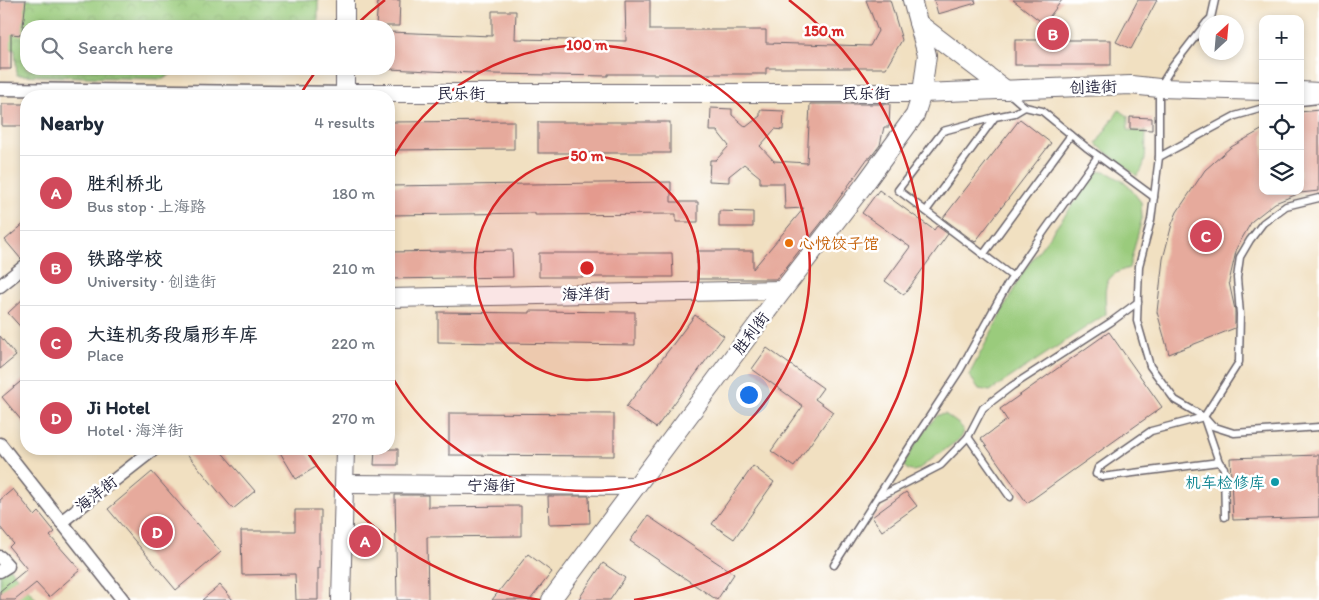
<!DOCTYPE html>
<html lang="en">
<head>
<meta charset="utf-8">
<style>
	:root { --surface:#fff; --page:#f6f6f7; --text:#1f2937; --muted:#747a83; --line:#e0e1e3; --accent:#d1495b }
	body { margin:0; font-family:Itim,"LXGW WenKai TC",sans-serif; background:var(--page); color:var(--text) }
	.controls { position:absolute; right:15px; top:15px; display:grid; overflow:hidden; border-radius:10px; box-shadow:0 2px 8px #0003 }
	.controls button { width:45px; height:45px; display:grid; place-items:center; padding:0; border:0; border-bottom:1px solid var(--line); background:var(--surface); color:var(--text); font:25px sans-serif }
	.compass { position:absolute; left:1199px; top:15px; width:45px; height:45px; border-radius:50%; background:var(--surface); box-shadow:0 2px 8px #0003; rotate:26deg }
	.you { position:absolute; left:748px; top:394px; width:18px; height:18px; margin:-12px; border:4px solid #fff; border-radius:50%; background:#1a73e8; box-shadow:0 0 0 8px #1a73e833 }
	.badge { display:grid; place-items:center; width:32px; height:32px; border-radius:50%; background:var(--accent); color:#fff; font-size:16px; font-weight:700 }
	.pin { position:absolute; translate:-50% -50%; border:2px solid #fff; box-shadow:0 1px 5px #0006 }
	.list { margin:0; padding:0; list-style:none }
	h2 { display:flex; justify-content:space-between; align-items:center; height:65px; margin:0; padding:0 20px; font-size:21px }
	h2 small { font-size:16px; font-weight:400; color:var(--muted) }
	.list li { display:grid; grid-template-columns:32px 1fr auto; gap:15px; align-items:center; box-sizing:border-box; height:75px; padding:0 20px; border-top:1px solid var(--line) }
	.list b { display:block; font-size:19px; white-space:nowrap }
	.list p { margin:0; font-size:16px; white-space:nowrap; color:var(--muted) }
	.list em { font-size:16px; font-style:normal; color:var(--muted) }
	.icon { flex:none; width:28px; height:28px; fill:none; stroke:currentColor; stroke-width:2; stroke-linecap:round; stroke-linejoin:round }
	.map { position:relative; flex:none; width:1319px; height:600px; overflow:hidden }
	.search { position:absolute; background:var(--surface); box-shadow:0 2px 8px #0003; left:20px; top:20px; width:375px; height:55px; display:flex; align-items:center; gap:12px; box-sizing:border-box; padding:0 18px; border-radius:20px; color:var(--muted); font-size:19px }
	.panel { position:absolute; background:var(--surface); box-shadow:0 2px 8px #0003; left:20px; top:90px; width:375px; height:365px; border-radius:20px }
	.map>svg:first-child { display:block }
	.green { fill:#9acb7b; stroke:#5e765b }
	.park { fill:url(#park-crowns); stroke:#5e765b }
	.building { fill:#e6aa9c }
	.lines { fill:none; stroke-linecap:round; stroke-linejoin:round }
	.lane-casing { stroke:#6a646a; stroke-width:9 }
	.street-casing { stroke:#6a646a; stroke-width:15 }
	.secondary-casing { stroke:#6a646a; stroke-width:20 }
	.lane { stroke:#fff; stroke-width:6 }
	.street { stroke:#fff; stroke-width:12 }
	.secondary { stroke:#fff; stroke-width:18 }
	.ring { fill:none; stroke:#d62828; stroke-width:2.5 }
	.food-dot { fill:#e8710a; stroke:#fff; stroke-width:2 }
	.culture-dot { fill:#0f9aa8; stroke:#fff; stroke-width:2 }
	.labels { text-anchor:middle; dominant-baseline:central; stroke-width:5; stroke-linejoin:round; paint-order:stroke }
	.street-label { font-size:16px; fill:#22223b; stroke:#fff }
	.food-label { font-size:16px; fill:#c56008; stroke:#fff; text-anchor:start }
	.culture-label { font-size:16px; fill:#0d838f; stroke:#fff; text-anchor:end }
	.centre { fill:#d62828; stroke:#fff; stroke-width:2.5 }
	.ring-label { font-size:15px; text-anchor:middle; font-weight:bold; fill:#d62828; stroke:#fff; stroke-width:5; stroke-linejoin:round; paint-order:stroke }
</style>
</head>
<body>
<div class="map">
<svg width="1319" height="600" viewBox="0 0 1319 600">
	<defs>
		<pattern id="park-crowns" width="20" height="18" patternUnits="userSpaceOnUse" patternTransform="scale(1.25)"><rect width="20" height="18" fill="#9acb7b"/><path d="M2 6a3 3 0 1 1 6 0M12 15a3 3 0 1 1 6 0" fill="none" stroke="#84ae6b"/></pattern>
	</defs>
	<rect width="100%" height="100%" fill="#fff"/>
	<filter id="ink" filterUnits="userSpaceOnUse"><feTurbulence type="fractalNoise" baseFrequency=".02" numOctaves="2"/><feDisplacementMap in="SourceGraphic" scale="10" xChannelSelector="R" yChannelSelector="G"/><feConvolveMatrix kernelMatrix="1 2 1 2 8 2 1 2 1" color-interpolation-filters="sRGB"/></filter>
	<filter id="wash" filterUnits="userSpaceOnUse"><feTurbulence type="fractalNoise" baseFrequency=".0096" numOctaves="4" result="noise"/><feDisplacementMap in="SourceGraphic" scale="20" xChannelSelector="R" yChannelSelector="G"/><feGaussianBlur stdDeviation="1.12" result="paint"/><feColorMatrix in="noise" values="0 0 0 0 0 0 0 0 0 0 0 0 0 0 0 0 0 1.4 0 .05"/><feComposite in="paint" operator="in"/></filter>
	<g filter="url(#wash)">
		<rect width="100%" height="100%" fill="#f1e0c1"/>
		<!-- green -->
		<g class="green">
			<path d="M1119,110L1128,116V130L1146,132C1145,147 1148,165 1137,176L1096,144Z"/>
			<path d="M1105,171L1126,183L1141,202L1142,218L1129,268C1101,276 1105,288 1106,314L990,391L979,389L969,375L1023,272L1097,172Z"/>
			<path d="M945,414L960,425L963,429L961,438L917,470C912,472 908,471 904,466C905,458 930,422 937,416C940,414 942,415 945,414Z"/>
			<polygon points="0,557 37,600 0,600"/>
		</g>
		<!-- park -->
		<polygon class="park" points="0,0 318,0 318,26 26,26 26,69 180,69 163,79 17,75 15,50 0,47"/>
		<g id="blocks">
			<!-- building -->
			<g class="building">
				<polygon points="0,0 26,0 22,35 11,34 11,69 0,69"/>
				<polygon points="378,0 400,0 399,26 376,26"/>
				<polygon points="625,0 650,0 650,30 766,30 766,43 870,46 878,31 866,0 890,0 902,40 886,68 766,68 766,74 608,74 608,76 493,74 389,69 389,32 492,36 492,11 516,11 515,39 626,41"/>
				<polygon points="934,0 975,0 976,3 938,14"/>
				<polygon points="1013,0 1062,0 1044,24"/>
				<polygon points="1138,0 1157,0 1131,49 1116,42"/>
				<rect x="1015" y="40" width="96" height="25"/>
				<rect x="2" y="104" width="24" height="22"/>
				<polygon points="810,104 890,104 889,127 884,127 880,145 870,158 868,158 825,218 777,279 697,279 697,251 753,251 753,269 804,208 785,209 784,183 760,183 760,177 744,164 729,176 729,182 709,181 710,160 716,160 729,146 717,131 710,131 711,108 732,109 732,115 746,127 760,116 760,110 784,111 783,130 775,129 760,146 774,161 807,163"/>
				<polygon points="1319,110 1319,191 1300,193 1275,203 1252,221 1237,247 1229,282 1235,310 1235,328 1169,354 1157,312 1163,259 1172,224 1177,212 1205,170 1231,147 1263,129 1263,191 1300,191 1300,112"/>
				<polygon points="1130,117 1152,118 1152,130 1130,129"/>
				<polygon points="1020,119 1051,143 975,242 943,218"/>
				<polygon points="514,121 514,149 389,150 389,122"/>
				<rect x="538" y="122" width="132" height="31"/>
				<polygon points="671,182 671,202 698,202 698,222 676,222 676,214 535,215 535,213 389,215 389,186"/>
				<polygon points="879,190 934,230 937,226 948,234 904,295 885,281 910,247 862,213"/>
				<polygon points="719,211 753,212 753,227 719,227"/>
				<polygon points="26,222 26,257 21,259 5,240"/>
				<polygon points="512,250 513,277 389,279 389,252"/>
				<polygon points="539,253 672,253 673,277 539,277"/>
				<polygon points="26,296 26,333 8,313"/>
				<polygon points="530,311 635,312 635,345 438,342 438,312 530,313"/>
				<polygon points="695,315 724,336 656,428 626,407"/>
				<polygon points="1109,332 1162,407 1027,503 981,439 1007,420 1000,409"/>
				<polygon points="0,336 16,356 0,369"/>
				<polygon points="767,348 823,388 815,399 833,412 794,467 771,451 803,406 752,369"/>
				<polygon points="26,377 26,426 2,397"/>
				<polygon points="449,413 614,414 614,456 449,455"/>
				<polygon points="183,449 219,449 255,491 233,509"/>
				<polygon points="278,449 305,449 316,467 296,479"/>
				<polygon points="375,449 398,449 398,465 374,465"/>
				<polygon points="1319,455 1319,517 1233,520 1230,458"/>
				<polygon points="753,466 774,482 734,539 712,524"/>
				<polygon points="152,472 221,552 176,590 108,509"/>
				<polygon points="13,489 35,516 39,512 55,532 50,536 80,570 49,597 36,583 15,600 0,600 0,591 27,569 9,547 13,543 0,527 0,500"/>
				<polygon points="906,492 917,506 882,531 872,517"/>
				<polygon points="395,495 428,495 428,507 521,506 521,536 427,537 428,600 397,600"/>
				<polygon points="548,496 589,496 590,523 549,524"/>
				<polygon points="295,510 320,510 320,568 318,568 318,600 296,600 295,574 242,575 241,531 295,531"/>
				<polygon points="648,516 734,574 717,600 630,541"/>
				<polygon points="528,554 552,572 530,600 492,600"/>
				<polygon points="603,563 625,578 610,600 578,600"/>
				<polygon points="220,585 233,600 202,600"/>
			</g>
		</g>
	</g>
	<g filter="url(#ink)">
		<use href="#blocks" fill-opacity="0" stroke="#6a646a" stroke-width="1"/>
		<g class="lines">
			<!-- lane casing -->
			<g class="lane-casing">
				<g id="lane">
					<polyline points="1207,22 1211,18 1215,0"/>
					<polyline points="1206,23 1172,67 1159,88 1159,157 1151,220 1139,266 1137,321 1150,366 1175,400 1204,417 1212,426 1234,433 1319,427"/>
					<polyline points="1010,94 1025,107 1042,111 1086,147 1154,197"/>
					<polyline points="1300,102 1319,100"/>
					<polyline points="995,117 943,131 898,190 1013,277"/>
					<polyline points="1159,157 1235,116 1263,108"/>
					<polyline points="926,211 995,117 1015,113 1025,107"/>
					<polyline points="983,255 1071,135"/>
					<polyline points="1205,421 1219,462 1224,468 1225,517"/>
					<polyline points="968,437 1010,497"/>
					<polyline points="1219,462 1102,477 1096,474 1098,468 1151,431 1204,417 1239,362 1240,314 1237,278 1240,257 1250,240 1263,223 1286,206 1319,198"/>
					<polyline points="879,497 941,465 968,437 983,408 1012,386 1111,322 1138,302"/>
					<polyline points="834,565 914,440 960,370 1007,285 1045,230 1098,156"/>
				</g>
			</g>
			<!-- street casing -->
			<g class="street-casing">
				<g id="street">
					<polyline points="0,89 345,93"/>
					<polyline points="0,286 26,265"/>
					<polyline points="0,444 123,600"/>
					<polyline points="61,522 154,449"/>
					<polyline points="0,557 8,566 0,571"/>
				</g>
			</g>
			<!-- secondary casing -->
			<g class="secondary-casing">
				<g id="secondary">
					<polyline points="918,23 1006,90"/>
					<polyline points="345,26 345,0"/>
					<polyline points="1300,91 1319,92"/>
					<polyline points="345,93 922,93 1131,85 1159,88 1263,91"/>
					<polyline points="345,96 345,69"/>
					<polyline points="389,298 783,290"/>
					<polyline points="345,484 636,486"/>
					<polyline points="341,600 345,449"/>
					<polyline points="551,600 783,290 864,185 915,115 922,93 927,55 912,0"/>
				</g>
			</g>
			<!-- lane -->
			<use href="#lane" class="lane"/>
			<!-- street -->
			<use href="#street" class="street"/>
			<!-- secondary -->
			<use href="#secondary" class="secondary"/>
		</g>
	</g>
	<!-- distance rings -->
	<circle cx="587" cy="268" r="112" fill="#d62828" fill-opacity=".12"/>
	<g class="ring">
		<circle cx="587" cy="268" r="112"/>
		<path d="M389 165A223 223 0 1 1 389 371"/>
		<path d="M540 600A335 335 0 0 1 306 450M300 95A335 335 0 0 1 316 71M356 25A335 335 0 0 1 385 0M789 0A335 335 0 0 1 634 600"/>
	</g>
	<!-- markers -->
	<circle class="food-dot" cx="789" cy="243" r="5"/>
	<circle class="culture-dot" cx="1275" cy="482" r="5"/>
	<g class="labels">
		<!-- street labels -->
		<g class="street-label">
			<text transform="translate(1093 87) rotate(-2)">创造街</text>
			<text x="461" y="93">民乐街</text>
			<text x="866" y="93">民乐街</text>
			<text transform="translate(586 294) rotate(-1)">海洋街</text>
			<text transform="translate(751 333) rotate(-53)">胜利街</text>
			<text x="491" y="485">宁海街</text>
			<text transform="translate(96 494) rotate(-38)">海洋街</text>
		</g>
		<!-- food labels -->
		<g class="food-label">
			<text x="799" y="243">心悦饺子馆</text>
		</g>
		<!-- culture labels -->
		<g class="culture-label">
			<text x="1265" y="482">机车检修库</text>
		</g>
	</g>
	<circle cx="587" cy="268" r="8" class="centre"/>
	<g class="ring-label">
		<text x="824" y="36">150 m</text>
		<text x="587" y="50">100 m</text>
		<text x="587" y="161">50 m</text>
	</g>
</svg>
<div class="controls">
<button>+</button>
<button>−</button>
<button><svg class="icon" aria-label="locate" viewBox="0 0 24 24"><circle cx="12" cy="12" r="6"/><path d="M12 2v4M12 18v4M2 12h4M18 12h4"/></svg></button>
<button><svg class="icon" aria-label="layers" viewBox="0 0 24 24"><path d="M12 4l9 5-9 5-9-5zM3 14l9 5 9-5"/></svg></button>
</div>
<svg class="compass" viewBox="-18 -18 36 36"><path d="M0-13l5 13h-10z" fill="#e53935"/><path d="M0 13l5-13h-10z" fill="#747a83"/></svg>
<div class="you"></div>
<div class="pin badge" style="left:365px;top:541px">A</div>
<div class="pin badge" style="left:1053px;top:34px">B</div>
<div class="pin badge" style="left:1206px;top:236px">C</div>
<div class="pin badge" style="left:157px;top:532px">D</div>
<div class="search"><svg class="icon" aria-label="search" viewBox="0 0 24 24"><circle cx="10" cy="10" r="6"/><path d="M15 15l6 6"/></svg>Search here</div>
<section class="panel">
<h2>Nearby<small>4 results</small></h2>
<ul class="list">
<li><span class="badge">A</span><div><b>胜利桥北</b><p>Bus stop · 上海路</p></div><em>180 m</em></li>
<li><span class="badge">B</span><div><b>铁路学校</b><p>University · 创造街</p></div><em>210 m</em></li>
<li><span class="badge">C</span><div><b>大连机务段扇形车库</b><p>Place</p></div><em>220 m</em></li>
<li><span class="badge">D</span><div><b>Ji Hotel</b><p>Hotel · 海洋街</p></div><em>270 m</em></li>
</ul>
</section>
</div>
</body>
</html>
